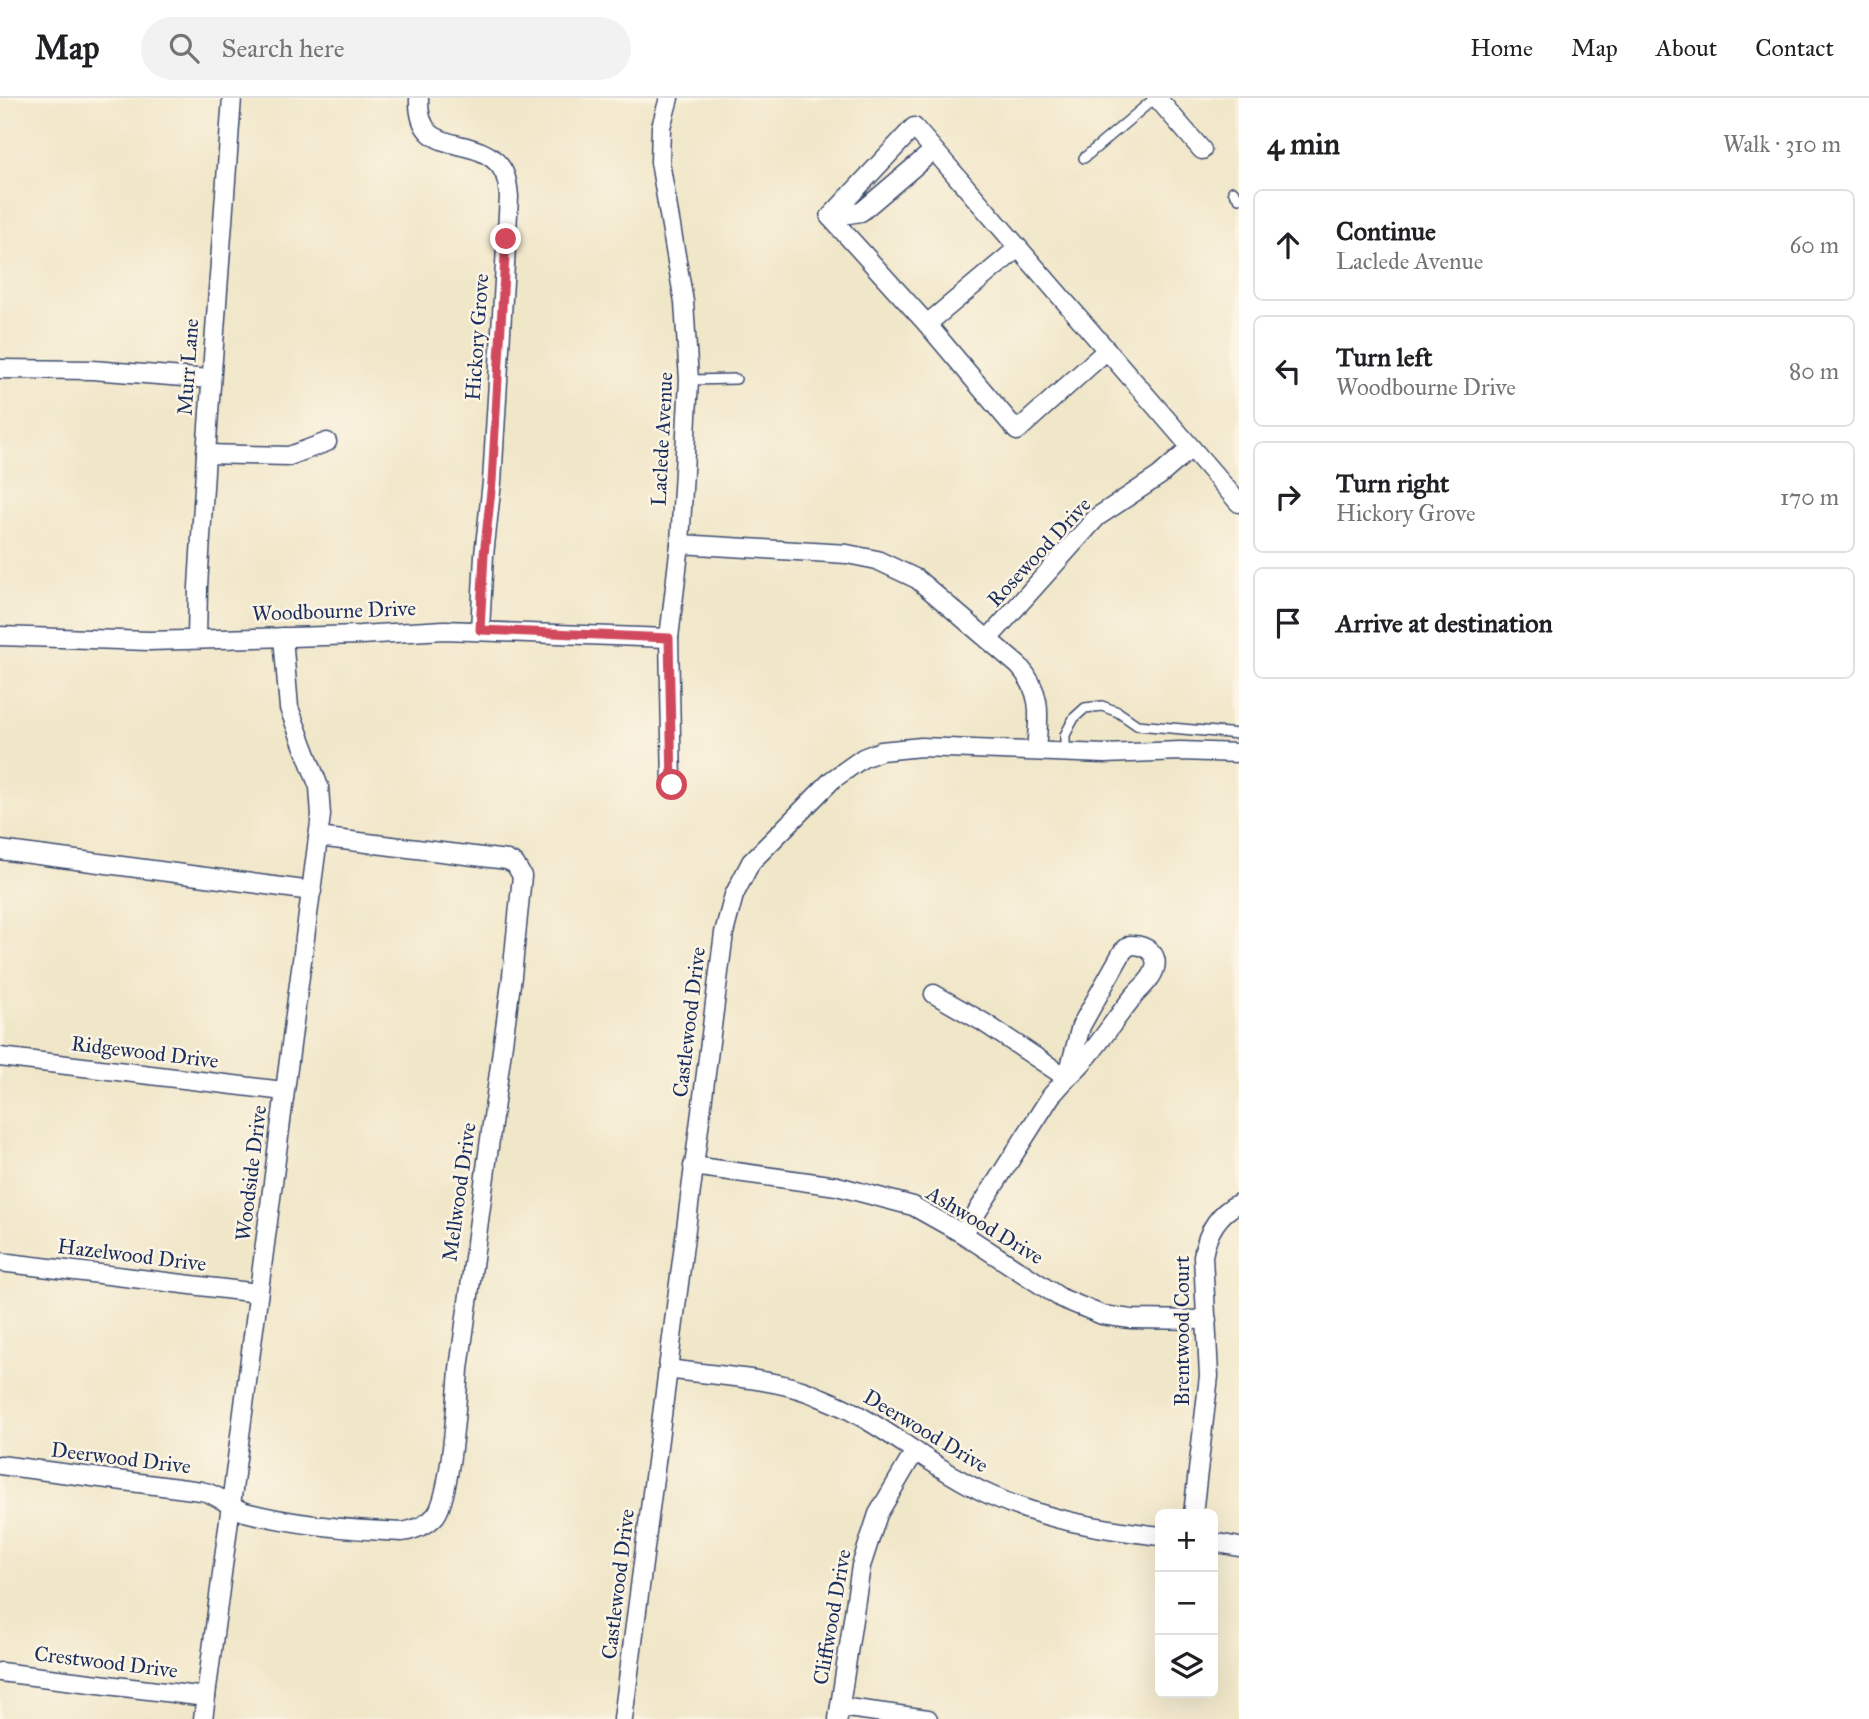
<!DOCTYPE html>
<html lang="en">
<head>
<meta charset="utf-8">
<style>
	:root { --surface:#fff; --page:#f2f2f2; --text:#202124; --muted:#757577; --line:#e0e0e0 }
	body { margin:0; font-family:"IM FELL Great Primer",serif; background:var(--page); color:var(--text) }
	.controls { position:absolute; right:21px; bottom:21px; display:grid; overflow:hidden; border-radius:10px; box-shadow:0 7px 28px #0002 }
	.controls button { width:63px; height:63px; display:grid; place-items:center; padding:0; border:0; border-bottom:2px solid var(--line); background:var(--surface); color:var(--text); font:35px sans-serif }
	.stop { position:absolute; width:21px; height:21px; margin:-16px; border:5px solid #d1495b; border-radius:50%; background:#fff }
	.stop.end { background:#d1495b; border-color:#fff; box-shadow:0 2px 7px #0008 }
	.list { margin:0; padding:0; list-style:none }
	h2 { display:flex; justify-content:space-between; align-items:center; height:91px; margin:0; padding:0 28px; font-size:30px }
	h2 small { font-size:23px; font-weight:400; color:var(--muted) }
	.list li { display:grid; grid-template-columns:46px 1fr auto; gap:21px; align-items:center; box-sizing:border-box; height:112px; margin:0 14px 14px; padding:0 14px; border:2px solid var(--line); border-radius:10px }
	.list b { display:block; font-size:26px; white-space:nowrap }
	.list p { margin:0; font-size:23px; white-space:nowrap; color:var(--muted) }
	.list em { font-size:23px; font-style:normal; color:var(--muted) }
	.icon { flex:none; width:38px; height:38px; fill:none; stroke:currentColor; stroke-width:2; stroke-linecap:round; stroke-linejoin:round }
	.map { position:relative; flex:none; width:1239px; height:1621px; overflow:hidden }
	header { display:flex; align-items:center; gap:42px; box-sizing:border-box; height:98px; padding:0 35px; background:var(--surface); border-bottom:2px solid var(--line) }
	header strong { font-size:33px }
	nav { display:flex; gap:38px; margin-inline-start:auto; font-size:24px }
	.search { width:490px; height:63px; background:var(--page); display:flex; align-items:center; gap:18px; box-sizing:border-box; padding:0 24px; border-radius:38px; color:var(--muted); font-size:26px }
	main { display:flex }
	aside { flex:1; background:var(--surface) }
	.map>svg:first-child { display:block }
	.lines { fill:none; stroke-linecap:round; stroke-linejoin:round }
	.service-casing { stroke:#3b4a6e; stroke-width:12 }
	.minor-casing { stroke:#3b4a6e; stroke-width:21 }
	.service { stroke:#fff; stroke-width:9 }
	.minor { stroke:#fff; stroke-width:18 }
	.route { stroke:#d1495b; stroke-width:9 }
	.labels { text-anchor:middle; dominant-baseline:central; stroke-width:5; stroke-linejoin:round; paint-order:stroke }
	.street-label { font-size:21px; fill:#1b2f5e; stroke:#fcf5e5 }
</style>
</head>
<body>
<header>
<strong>Map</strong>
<div class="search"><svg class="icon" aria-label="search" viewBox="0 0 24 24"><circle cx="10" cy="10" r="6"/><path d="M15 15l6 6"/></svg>Search here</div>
<nav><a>Home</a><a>Map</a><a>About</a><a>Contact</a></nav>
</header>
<main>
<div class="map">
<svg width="1239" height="1621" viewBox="0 0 1239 1621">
	<rect width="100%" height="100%" fill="#fcf5e5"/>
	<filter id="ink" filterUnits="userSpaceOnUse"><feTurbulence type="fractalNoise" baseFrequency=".0143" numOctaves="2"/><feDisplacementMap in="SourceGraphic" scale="14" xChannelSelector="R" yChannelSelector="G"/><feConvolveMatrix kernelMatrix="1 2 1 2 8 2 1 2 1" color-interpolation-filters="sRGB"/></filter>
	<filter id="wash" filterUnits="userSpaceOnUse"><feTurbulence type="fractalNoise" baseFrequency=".00686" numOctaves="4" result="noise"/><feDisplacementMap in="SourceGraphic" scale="28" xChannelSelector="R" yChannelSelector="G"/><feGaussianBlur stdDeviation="1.57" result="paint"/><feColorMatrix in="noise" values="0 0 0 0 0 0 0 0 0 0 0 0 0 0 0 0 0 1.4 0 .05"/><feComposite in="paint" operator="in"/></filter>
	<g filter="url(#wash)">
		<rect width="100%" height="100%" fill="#f0e6c8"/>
	</g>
	<g filter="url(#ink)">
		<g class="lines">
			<!-- service casing -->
			<g class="service-casing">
				<g id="service">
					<polyline points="1084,60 1155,0"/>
					<polyline points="1233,93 1239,100"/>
					<polyline points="689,282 736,281"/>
					<polyline points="1065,654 1065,637 1074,620 1085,610 1102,608 1118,614 1137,627 1239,636"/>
				</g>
			</g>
			<!-- minor casing -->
			<g class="minor-casing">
				<g id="minor">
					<path d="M419,0C417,62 473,34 500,68C507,77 508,88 509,99L492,384L484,457L480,532"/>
					<polyline points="669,0 661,29 660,64 684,204 689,282 680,446 669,540 672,687"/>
					<polyline points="1157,0 1202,52"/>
					<polyline points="934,52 861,114 830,119 914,29 1239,405"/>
					<polyline points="830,119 927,226 1017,333 1107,252"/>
					<polyline points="927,226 1018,150"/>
					<polyline points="0,271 92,272 210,281"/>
					<polyline points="206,356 289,358 327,344"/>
					<path d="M680,446L847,456L877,462L917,481L1019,568C1043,595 1039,618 1036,652"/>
					<polyline points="0,538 149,543 360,537 444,532 669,540"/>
					<polyline points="197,541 198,489 206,356 232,0"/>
					<polyline points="988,541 1097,419 1159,378 1191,350"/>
					<polyline points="0,752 312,793"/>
					<path d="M1130,847C1145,846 1161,856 1154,873C1150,884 1140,890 1133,899C1110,927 1094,956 1067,980L1081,928L1123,853Z"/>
					<polyline points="934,896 983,924 1067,980 1051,998 963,1136"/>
					<polyline points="0,959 284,993"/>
					<polyline points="693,1068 837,1088 913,1108 963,1136 1061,1200 1102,1217 1131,1221 1207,1222"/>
					<polyline points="0,1164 258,1195"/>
					<path d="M668,1271C709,1277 772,1280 810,1295C826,1302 843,1308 858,1317C903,1342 943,1376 990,1397C1044,1422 1102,1431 1160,1438"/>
					<path d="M0,1367L201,1393C219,1396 228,1409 245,1414C295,1427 350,1432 402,1434C414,1432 427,1428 436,1417C451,1396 457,1300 459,1271L512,878L522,778L515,766L507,762L318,739"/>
					<path d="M1193,1416L1209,1278L1203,1158C1207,1135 1217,1116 1239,1105"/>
					<polyline points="1213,1444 1239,1449"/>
					<polyline points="0,1574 206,1599"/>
					<polyline points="840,1609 928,1621"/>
					<polyline points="203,1621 321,717 319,689 289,610 283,539"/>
					<polyline points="623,1621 724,835 734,797 751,764 832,682 863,660 881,653 921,649 1105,656 1180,653 1239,655"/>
					<polyline points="838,1621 861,1468 878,1416 915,1353"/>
				</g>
			</g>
			<!-- service -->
			<use href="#service" class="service"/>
			<!-- minor -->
			<use href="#minor" class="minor"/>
		</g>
	</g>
	<g class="lines" filter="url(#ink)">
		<!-- route -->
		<polyline class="route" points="506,141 492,384 484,457 480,532 669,540 672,687"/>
	</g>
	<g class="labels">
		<!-- street labels -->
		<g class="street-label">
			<text transform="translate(477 239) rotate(-86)">Hickory Grove</text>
			<text transform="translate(188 269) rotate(-86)">Murr Lane</text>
			<text transform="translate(662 341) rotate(-87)">Laclede Avenue</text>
			<text transform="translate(1039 454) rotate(-47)">Rosewood Drive</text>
			<text transform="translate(334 513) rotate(-2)">Woodbourne Drive</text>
			<text transform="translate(689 924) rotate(-83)">Castlewood Drive</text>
			<text transform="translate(145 954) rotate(7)">Ridgewood Drive</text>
			<text transform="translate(251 1075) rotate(-83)">Woodside Drive</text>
			<text transform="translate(459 1094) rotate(-82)">Mellwood Drive</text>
			<text transform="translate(985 1127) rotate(31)">Ashwood Drive</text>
			<text transform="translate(132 1157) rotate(7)">Hazelwood Drive</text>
			<text transform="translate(1182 1233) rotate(-90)">Brentwood Court</text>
			<text transform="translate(926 1333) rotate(31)">Deerwood Drive</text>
			<text transform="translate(121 1360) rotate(7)">Deerwood Drive</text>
			<text transform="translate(618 1486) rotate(-83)">Castlewood Drive</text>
			<text transform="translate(832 1519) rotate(-80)">Cliffwood Drive</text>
			<text transform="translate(106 1564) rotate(7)">Crestwood Drive</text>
		</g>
	</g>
</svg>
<div class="controls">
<button>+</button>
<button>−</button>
<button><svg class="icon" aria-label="layers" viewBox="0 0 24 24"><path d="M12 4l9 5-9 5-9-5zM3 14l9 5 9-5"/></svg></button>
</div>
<div class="stop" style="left:672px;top:687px"></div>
<div class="stop end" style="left:506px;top:141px"></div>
</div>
<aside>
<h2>4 min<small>Walk · 310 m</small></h2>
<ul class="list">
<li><svg class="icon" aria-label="ahead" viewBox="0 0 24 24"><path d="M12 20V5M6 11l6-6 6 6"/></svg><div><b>Continue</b><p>Laclede Avenue</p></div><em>60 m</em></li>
<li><svg class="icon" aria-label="left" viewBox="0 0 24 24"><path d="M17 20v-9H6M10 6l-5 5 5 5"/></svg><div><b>Turn left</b><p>Woodbourne Drive</p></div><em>80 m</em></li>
<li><svg class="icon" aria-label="right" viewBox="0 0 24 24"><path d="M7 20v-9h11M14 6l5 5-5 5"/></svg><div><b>Turn right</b><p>Hickory Grove</p></div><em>170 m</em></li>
<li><svg class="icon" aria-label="arrive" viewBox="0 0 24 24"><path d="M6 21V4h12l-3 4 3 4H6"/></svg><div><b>Arrive at destination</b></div></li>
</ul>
</aside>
</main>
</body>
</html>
